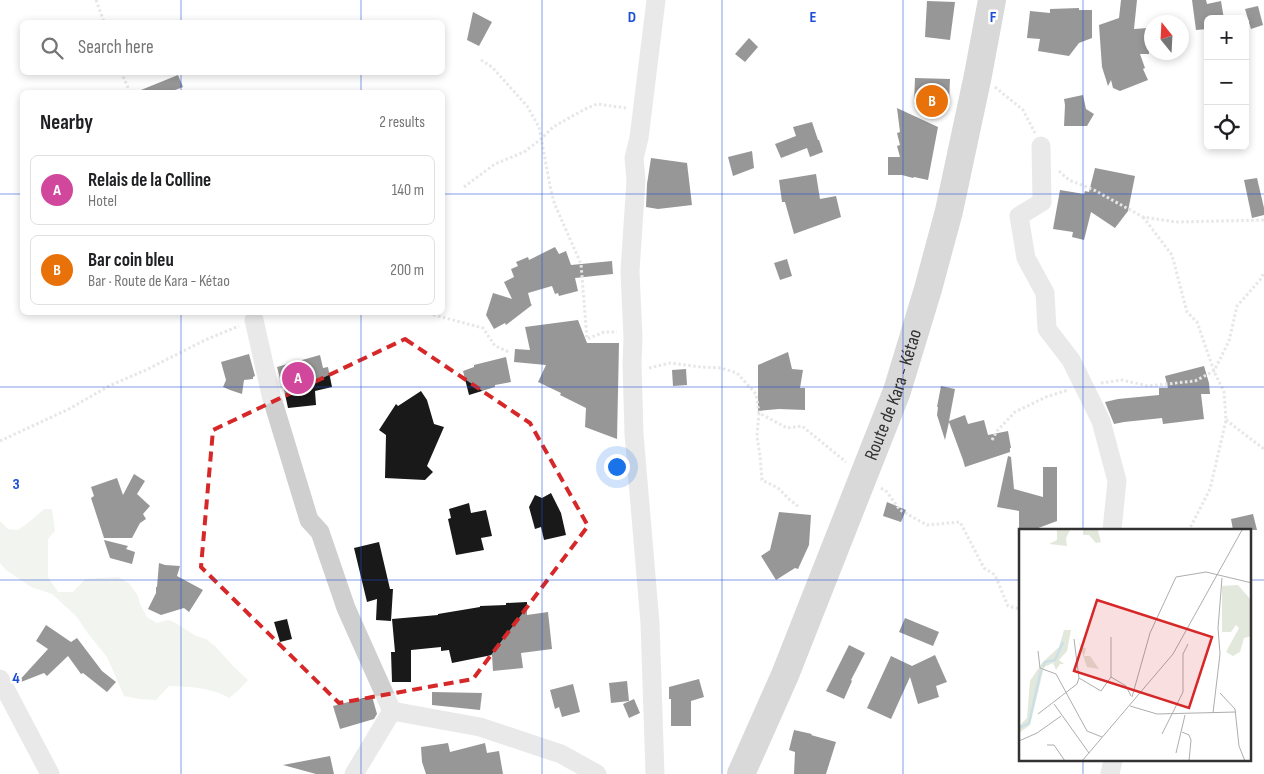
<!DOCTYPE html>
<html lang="en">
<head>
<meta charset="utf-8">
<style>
	:root { --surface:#fff; --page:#f6f6f6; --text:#202124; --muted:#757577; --line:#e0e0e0; --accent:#b45309 }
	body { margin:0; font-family:"Sofia Sans Condensed",sans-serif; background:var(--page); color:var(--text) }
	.controls { position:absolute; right:15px; top:15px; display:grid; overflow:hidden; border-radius:8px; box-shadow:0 2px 8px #0003 }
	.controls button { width:45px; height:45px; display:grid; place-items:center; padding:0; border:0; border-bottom:1px solid var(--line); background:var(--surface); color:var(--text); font:25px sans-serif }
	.compass { position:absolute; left:1144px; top:15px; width:45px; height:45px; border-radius:50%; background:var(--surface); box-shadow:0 2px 8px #0003; rotate:342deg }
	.you { position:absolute; left:616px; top:466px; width:18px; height:18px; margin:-12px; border:4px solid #fff; border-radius:50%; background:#1a73e8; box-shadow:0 0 0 8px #1a73e833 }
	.badge { display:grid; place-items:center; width:32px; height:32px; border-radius:50%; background:var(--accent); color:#fff; font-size:16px; font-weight:700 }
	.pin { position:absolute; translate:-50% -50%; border:2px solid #fff; box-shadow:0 1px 5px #0006 }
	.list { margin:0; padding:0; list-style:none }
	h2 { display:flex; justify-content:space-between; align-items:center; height:65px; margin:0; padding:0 20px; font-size:21px }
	h2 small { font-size:16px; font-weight:400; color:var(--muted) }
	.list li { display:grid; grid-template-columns:32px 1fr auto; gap:15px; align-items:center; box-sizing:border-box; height:70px; margin:0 10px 10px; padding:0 10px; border:1px solid var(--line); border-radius:8px }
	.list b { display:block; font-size:19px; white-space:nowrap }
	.list p { margin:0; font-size:16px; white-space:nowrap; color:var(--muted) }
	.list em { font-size:16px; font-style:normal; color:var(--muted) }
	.icon { flex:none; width:28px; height:28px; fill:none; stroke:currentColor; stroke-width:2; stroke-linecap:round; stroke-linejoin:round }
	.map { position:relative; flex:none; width:1264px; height:774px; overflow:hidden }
	.search { position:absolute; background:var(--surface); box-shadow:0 2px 8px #0003; left:20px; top:20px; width:425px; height:55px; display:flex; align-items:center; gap:12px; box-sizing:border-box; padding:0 18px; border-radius:8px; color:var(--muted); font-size:19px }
	.panel { position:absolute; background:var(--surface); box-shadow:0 2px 8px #0003; left:20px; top:90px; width:425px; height:225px; border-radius:8px }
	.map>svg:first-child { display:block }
	.green { fill:#e3e8dc }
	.building { fill:#191919 }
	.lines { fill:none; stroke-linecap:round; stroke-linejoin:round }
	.path { stroke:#c9c9c9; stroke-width:3; stroke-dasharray:2.5 2.5; stroke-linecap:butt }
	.street { stroke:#cfcfcf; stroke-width:19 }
	.primary { stroke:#aaa; stroke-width:28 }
	.marked { fill:none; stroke:#d62828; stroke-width:4; stroke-dasharray:10 6; stroke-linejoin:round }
	.grid { fill:none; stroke:#1d4ed8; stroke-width:1; stroke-opacity:0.55 }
	.labels { text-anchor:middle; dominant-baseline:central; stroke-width:5; stroke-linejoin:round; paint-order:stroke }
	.street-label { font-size:19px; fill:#323232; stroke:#fff }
	.inset-river { fill:none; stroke:#cbdfe7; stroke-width:2.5 }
	.inset-road { fill:none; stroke:#adadad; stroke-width:1 }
	.view { fill:#d62828; fill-opacity:0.15; stroke:#d62828; stroke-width:2.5 }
	.inset-edge { fill:none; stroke:#323232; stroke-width:2.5 }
	.grid-label { font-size:16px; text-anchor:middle; font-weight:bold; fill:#1d4ed8; stroke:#fff; stroke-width:5; stroke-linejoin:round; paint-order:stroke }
</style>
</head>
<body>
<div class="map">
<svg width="1264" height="774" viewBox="0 0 1264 774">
	<rect width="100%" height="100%" fill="#fff"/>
	<!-- green -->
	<path class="green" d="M44,509H52L55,531L48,539V577L58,592H73L85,579L118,577L129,583L138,596L140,604L147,617L157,623L168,620L174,622L196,636L206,639L216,647L234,667L248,680L239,690L229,698C211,687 190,687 169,686L156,700L139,699L124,696L107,657L89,635L76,616L52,594L31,587L6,570L0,563V521L8,529L18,530L28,523Z"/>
	<!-- building -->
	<g class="building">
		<polygon points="1121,0 1137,0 1134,29 1148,28 1149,54 1140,54 1145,68 1143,69 1148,80 1120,91 1113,88 1111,80 1108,86 1102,67 1099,25 1119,18"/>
		<polygon points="1192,0 1206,0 1207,4 1221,1 1224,19 1208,19 1208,29 1196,30"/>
		<polygon points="927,1 955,2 950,40 925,37"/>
		<polygon points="1258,6 1263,25 1251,29 1245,9"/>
		<polygon points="1079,8 1079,10 1092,10 1092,38 1079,43 1069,56 1038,51 1040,39 1027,38 1030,11 1050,13 1050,9"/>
		<polygon points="473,12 492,22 479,46 467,40"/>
		<polygon points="749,38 758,47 745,62 735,54"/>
		<polygon points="178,75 183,87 170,92 136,92"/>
		<polygon points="915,78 950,79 949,104 914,104"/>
		<polygon points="1083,95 1086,109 1094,114 1087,126 1064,126 1065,105 1064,99"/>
		<polygon points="897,108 938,127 928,180 914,177 913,178 902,175 888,175 888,157 900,157 897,146 900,145 897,133 900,132"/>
		<polygon points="812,122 818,140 819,140 823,152 810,157 807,148 781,158 775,144 796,136 793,127"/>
		<polygon points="752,151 754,168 733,176 728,157"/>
		<polygon points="651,158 687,163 692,205 658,209 646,207 647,184"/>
		<polygon points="1095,168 1135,176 1128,211 1115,228 1091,212 1084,240 1072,237 1073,232 1053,229 1060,190 1084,194 1085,191 1089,192"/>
		<polygon points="816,174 820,199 836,196 841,217 794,234 785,202 782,202 779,180"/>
		<polygon points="1257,178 1264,208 1264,215 1252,218 1244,180"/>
		<polygon points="555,247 559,254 566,251 571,265 612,261 613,274 575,278 578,291 559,296 558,293 555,294 552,286 528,293 531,304 532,305 506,325 505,323 494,329 486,315 493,293 512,299 504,282 514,277 511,269 518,266 516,262 528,257 529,260"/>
		<polygon points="787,259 792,276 780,280 774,263"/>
		<polygon points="578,320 587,343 619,343 617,439 585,427 586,408 560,395 561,393 538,382 546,365 514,362 515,349 530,350 525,327"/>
		<polygon points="788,352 792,369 803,370 800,388 805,388 805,410 779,409 758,411 758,365"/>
		<polygon points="249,354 255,376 253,377 253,379 244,380 242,394 230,390 223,387 226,380 221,362"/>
		<polygon points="320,355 323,368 328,367 332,387 315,391 316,405 288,408 283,385 282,386 277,367"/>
		<polygon points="506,357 511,382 495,385 495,387 469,395 463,371 474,367 474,365"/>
		<polygon points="1204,366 1209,383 1210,394 1201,394 1204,419 1163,424 1162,418 1124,422 1114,424 1105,402 1118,399 1159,395 1159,388 1168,388 1165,376"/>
		<polygon points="686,369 687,385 673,386 672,370"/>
		<polygon points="941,386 955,389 949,421 965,415 968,424 984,420 988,435 1008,431 1011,448 1010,448 1010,452 965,467 963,460 949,422 945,440 937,415 938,407 937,407"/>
		<polygon points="421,391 427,400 434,424 444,427 427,466 433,472 425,480 385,478 386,435 379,430 396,404 398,406"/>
		<polygon points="1008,456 1011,457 1014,489 1043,497 1043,467 1057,467 1057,521 1033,530 1019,530 1019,511 997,507"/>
		<polygon points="134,474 145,481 137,494 150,506 143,514 146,519 140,523 132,538 104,538 91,498 94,496 91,487 117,478 123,495"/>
		<polygon points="551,493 561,513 566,535 544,540 541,527 535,529 529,507 535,495 542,498"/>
		<polygon points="887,502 906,510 901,522 883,516"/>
		<polygon points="469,503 471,513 486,510 492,536 481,538 484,550 456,555 448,519 451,518 449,509"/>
		<polygon points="779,512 811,515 809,545 798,569 795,568 776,580 761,556 770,550"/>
		<polygon points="1253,514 1257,530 1233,530 1231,519"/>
		<polygon points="104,540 128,546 126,549 135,552 132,564 110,558"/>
		<polygon points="379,542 390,589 393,589 391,621 376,620 377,599 367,602 354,548"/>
		<polygon points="159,563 165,565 180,566 177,576 203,590 189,612 184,608 161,615 148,609 156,593 156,587 157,587"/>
		<polygon points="527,602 527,615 548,612 552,649 521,653 523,668 493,671 492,655 452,663 449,650 441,651 441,647 411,650 411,682 392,682 391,652 395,652 392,619 438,615 438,614 480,607 480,606 506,605 506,603"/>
		<polygon points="905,618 939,632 933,646 899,632"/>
		<polygon points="287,619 292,639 280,642 274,622"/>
		<polygon points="46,625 71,642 77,638 102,671 116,682 107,692 83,673 81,674 68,656 47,676 44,673 16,684 48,649 36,641"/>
		<polygon points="849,645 865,653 851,680 852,681 844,699 826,691"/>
		<polygon points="935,655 947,682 936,686 939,697 918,704 910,677 891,719 867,708 891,656 912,666"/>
		<polygon points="699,679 704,697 691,701 691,726 671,726 671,699 669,699 669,687"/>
		<polygon points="627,681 629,701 611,703 609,683"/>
		<polygon points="573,684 580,712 562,717 559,707 555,709 550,690"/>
		<polygon points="432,692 482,693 480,710 432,705"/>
		<polygon points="372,696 377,714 374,719 340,729 333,706"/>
		<polygon points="634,699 640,713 629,718 623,704"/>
		<polygon points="794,730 812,734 811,735 836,742 826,774 794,774 795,752 789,750"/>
		<polygon points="448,743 450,752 485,743 487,753 499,751 503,774 426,774 422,762 421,747"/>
		<polygon points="330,756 334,774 316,774 283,765"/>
	</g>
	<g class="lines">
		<!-- path -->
		<g class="path">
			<polyline points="96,0 104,22"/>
			<polyline points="481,60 492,67 527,106 539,127 551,191 555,205 581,264 587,339 604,332 617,332"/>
			<polyline points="121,72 130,92"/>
			<polyline points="995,87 1023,110 1035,133"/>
			<polyline points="1059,171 1069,180 1094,190 1143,217 1176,222 1264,220"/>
			<polyline points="464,187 495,164 524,152 541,139 553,127 585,109 597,104 626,108"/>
			<polyline points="1143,217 1172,255 1187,312 1197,322 1214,371 1224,392 1226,420 1210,489 1189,530"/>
			<polyline points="429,312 434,315 483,328 495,346 509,352"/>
			<polyline points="649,368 670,363 701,367 721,368 737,373 756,394 759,413 787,428 802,426 846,462"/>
			<polyline points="1101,383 1122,380 1148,386 1195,381 1214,371 1229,341 1237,306 1260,280 1264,273"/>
			<polyline points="759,413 757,436 760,456 762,480 778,488 789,499 800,508"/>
			<polyline points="1226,420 1264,449"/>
			<polyline points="992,440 997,431 1015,412 1046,397 1068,390"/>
			<polyline points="0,441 69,409 109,386 146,370 205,340 239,326"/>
			<polyline points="881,488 887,492 900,510 927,525 960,522 984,568 995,575 1008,606 1020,609"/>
		</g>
		<!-- street -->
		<g class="street">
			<polyline points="1041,146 1042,202 1019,216 1026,258 1045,293 1047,329 1071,360 1101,421 1117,481 1112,530"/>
			<polyline points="254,320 271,395 309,520 320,532 346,608 392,711"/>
			<polyline points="0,679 50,774"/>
			<polyline points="392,711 480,727 561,754 597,774"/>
			<polyline points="354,774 392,711"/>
			<polyline points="655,774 650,623 634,434 632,363 633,338 630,271 636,180 634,158 639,138 656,0"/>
			<polyline points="1110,774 1113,760"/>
		</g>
		<!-- primary -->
		<path class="primary" id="s1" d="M741,774L785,675L897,391L928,289L949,211L978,75L992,0"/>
	</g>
	<!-- marked area -->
	<path d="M0 0H1264V774H0ZM405,339L530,423L588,526L473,679L339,703L201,567L213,430Z" fill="#fff" fill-opacity=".55" fill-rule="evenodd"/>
	<path class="marked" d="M405,339L530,423L588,526L473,679L339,703L201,567L213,430Z"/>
	<!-- grid -->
	<path class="grid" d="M181,0V22M361,0V22M542,0V774M722,0V774M903,0V774M1083,0V530M181,72V92M361,72V92M0,194H22M442,194H1264M181,312V774M361,312V774M0,387H1264M0,580H1020M1250,580H1264M1083,760V774"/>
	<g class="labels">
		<!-- street labels -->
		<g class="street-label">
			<text stroke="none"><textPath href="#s1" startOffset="409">Route de Kara - Kétao</textPath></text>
		</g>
	</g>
	<!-- overview -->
	<g transform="translate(1019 529)">
		<rect width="232" height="232" fill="#fff"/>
		<path d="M38,1H51L47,9L48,17L30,15L38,11ZM64,1H79L82,13L77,14L70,6H64ZM219,56L232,71L233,107L225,109L221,123L214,127L207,123L220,99L217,96L212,103H203V57ZM45,101H52L48,122L40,131L45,135H41L37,141L34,134L25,138L11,196L0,204V197L8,189L11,152L23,134L40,118ZM59,111L63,119H67L65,127H71L80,140L68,138Z" fill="#e3e8dc"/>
		<path class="inset-river" d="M24,138L26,133L36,131L44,113M0,199L10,194L22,141"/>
		<path class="inset-road" d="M92,108V148M19,122L21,139L37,145L68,202L83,208M92,148L107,157L112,167M60,149L82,162L92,148M201,164L216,180L220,217L226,232M113,168L131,104L157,48L187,43L233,54M35,175L70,224M111,177L138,185L217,183M194,184L201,125L199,99L203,49M19,185L58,155L60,149L55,110M163,203L170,206L172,211L170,232M143,205L164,163V125L169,115M0,212L18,204L42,187M28,216H35L46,232M157,224L166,186M63,232L154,125L223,1"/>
		<path class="view" d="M78,71L193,108L170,179L55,142Z"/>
		<rect width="232" height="232" class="inset-edge"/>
	</g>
	<g class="grid-label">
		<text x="632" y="22">D</text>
		<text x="813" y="22">E</text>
		<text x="993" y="22">F</text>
		<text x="16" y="489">3</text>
		<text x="16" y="683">4</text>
	</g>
</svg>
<div class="controls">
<button>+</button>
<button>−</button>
<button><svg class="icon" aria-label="locate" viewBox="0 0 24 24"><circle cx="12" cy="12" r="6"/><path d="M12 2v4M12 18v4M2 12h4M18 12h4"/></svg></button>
</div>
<svg class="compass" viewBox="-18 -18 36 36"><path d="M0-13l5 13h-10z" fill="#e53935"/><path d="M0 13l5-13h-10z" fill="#757577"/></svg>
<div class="you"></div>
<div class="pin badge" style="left:298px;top:378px;background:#d1479c">A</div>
<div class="pin badge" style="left:932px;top:101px;background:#e8710a">B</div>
<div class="search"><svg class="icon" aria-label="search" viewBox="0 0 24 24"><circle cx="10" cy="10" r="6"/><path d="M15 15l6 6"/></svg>Search here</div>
<section class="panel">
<h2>Nearby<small>2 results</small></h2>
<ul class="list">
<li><span class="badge" style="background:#d1479c">A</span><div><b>Relais de la Colline</b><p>Hotel</p></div><em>140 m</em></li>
<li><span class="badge" style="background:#e8710a">B</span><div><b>Bar coin bleu</b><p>Bar · Route de Kara - Kétao</p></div><em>200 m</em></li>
</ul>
</section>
</div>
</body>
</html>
